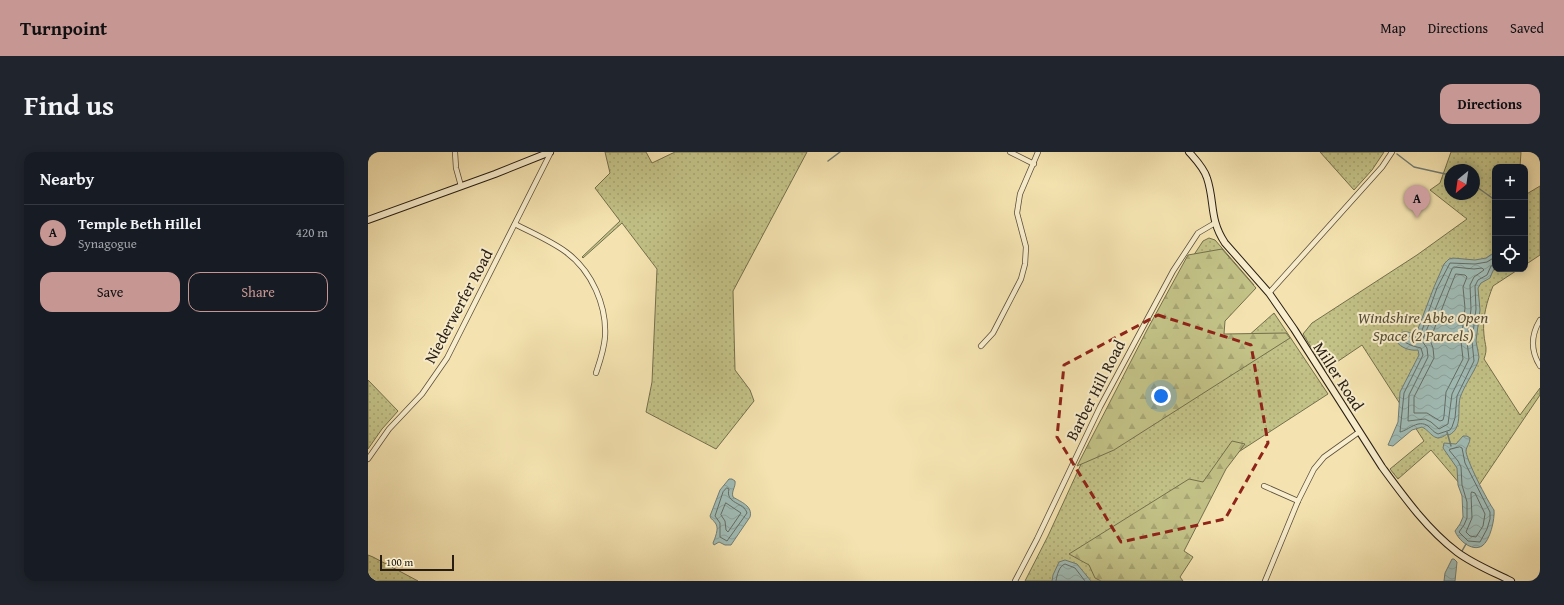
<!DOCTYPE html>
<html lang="en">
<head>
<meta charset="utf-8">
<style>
	:root { --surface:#171b24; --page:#20242c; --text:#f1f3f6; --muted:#9ea1a6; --line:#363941; --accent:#c59692 }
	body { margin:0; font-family:"Gentium Book Plus",serif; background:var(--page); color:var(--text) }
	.controls { position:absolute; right:12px; top:12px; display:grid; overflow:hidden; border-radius:8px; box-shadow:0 2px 10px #0003 }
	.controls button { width:36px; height:36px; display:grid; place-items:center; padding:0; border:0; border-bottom:1px solid var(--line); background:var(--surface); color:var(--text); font:20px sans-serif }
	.compass { position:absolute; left:1076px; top:12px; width:36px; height:36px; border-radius:50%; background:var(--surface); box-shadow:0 2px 10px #0003; rotate:209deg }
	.scale { position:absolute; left:12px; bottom:10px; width:74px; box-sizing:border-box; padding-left:4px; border:2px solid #271d14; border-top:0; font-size:11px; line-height:14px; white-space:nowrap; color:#271d14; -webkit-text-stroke:3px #f8edcc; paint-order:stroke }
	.you { position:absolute; left:793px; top:244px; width:14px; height:14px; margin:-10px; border:3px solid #fff; border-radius:50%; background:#1a73e8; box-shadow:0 0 0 6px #1a73e833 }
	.badge { display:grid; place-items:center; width:26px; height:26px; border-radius:50%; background:var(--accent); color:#111; font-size:13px; font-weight:700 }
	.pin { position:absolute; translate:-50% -33px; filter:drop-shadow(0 1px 2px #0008) }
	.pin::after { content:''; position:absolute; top:21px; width:14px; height:12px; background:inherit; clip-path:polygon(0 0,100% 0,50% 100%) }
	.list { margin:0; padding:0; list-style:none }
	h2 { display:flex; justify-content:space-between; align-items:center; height:52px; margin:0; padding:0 16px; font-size:17px }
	h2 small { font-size:13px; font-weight:400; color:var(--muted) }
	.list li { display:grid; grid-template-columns:26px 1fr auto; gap:12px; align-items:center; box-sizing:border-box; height:56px; padding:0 16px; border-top:1px solid var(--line) }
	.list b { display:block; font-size:15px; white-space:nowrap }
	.list p { margin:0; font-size:13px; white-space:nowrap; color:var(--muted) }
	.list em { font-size:13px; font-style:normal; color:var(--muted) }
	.actions { display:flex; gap:8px; padding:12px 16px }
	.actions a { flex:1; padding:9px 0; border:1px solid var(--accent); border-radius:12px; text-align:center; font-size:14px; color:var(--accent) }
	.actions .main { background:var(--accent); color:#111 }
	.icon { flex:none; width:22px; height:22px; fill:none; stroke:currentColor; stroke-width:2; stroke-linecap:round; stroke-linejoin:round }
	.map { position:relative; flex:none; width:1172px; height:429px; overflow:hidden; border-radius:12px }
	header { display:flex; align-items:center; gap:24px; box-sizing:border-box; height:56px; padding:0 20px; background:var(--accent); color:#111 }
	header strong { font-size:19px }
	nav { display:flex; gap:22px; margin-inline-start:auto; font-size:14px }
	.intro { display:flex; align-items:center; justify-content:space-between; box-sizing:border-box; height:96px; padding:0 24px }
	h1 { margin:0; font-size:28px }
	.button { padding:10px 18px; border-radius:12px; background:var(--accent); color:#111; font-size:14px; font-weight:700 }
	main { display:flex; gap:24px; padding:0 24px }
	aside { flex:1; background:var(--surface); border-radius:12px; box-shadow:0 2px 10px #0003 }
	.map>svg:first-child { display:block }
	.grass { fill:url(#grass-dots); stroke:#746f4d; fill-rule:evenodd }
	.forest { fill:url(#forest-firs); stroke:#746f4d }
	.water { fill:url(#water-waves); stroke:#707c75 }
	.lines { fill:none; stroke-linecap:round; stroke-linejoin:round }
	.shore { stroke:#646c65; stroke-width:1 }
	.stream { stroke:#707c75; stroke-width:1.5 }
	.street-casing { stroke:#5a4e3b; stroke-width:6 }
	.secondary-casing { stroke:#271d14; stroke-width:8 }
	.street { stroke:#f8edcc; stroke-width:4.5 }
	.secondary { stroke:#f8edcc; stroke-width:6 }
	.marked { fill:none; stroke:#8f2418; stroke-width:3; stroke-dasharray:8 5; stroke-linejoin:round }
	.labels { text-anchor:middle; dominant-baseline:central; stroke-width:4; stroke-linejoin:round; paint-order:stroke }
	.street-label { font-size:16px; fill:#271d14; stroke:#f8edcc }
	.park-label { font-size:16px; font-style:italic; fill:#564e36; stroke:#f8edcc }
</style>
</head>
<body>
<header>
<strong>Turnpoint</strong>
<nav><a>Map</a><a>Directions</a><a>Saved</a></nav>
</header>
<div class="intro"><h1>Find us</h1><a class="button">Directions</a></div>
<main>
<aside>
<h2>Nearby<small></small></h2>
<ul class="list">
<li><span class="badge">A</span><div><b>Temple Beth Hillel</b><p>Synagogue</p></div><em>420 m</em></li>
</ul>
<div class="actions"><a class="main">Save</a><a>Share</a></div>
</aside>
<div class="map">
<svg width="1172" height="429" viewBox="0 0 1172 429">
	<defs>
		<pattern id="grass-dots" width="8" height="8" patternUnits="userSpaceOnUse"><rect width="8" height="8" fill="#c2c186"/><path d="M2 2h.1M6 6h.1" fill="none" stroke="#a7a573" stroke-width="1.8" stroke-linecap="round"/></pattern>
		<pattern id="forest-firs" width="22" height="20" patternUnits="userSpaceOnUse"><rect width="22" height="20" fill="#c2c186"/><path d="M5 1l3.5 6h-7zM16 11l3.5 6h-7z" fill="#a7a573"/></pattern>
		<pattern id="water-waves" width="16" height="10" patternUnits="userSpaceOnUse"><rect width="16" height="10" fill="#a0bcb6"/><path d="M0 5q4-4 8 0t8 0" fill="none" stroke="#8aa19c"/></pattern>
	</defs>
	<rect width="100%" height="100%" fill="#f4e3b0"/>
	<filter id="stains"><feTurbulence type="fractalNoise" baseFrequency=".005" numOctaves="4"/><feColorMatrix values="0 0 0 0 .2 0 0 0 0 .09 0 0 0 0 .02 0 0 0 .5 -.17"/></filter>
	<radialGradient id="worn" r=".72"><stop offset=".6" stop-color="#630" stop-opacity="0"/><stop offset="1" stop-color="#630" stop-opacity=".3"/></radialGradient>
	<!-- grass -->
	<g class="grass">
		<polygon points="237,0 278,0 284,11 307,0 439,0 365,139 367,218 382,238 386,249 348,297 278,260 284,230 289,117 254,71 215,106 214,105 252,69 227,36 242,21"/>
		<polygon points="952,0 1016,0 1004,18 986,38"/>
		<path d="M1083,0H1153L1152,15H1127V117H1151L1125,134C1119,149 1114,166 1116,183C1117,194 1120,196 1116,207L1152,263L1172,236V243L1103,345L1063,298L1030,327L1022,317L1056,289L994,193L957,218L935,182L944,171L1049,103L1099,67L1062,38L1072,31ZM1082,18H1106V42H1082Z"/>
		<polygon points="1172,34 1172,103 1157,113 1157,43"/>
		<polygon points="841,86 847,88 886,133 839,175 861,201 906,161 960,242 852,312 794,429 657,429 680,384 714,310 810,127 835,89"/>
		<polygon points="0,228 30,259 14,277 0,297"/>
		<polygon points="0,403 5,405 50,429 0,429"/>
	</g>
	<!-- forest -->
	<g class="forest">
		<polygon points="854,97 888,136 857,169 856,182 918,181 922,186 746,298 709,314 779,178 820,103"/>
		<polygon points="864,289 877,292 858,317 816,399 825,405 812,425 815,429 733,429 727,426 721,413 701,402 821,327 835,330"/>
	</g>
	<!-- water -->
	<g class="water">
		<path d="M1127,100V115L1124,121L1122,126L1113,131L1110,136L1112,158L1108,189L1111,205L1110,210C1105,222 1096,234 1092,246C1089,259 1095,276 1081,283L1079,282C1066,292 1064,280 1054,275L1044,278L1025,294L1020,293L1030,270L1032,240L1051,203L1050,198C1042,199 1033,196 1028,189C1030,176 1040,180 1048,182L1066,135L1076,112L1081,107L1085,106L1107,108L1118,106Z"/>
		<path d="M1095,284H1099L1102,286C1102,291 1099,294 1098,298C1097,306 1120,350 1126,358C1127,367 1122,389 1114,394C1104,400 1090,388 1087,379L1092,372L1095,365L1094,344L1090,333L1089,316L1075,296L1076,291L1088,292Z"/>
		<path d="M361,327H364L367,329C368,335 363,339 365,345C373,350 385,354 382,365L363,393H357L351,390L346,393L345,391C347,386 351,377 348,372C346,368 343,368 342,364L352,338Z"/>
		<polygon points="1084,407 1086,407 1089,410 1087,429 1076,429 1077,421"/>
		<polygon points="697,408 709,412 723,429 684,429 685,423 691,410"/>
	</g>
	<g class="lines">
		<!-- shore -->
		<g class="shore">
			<path d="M1127,105L1119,110L1107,112L1082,111L1069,136L1052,184L1047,186L1037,183L1033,186L1034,189L1045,194L1053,196L1055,203L1036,241L1032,280C1041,278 1050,267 1060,274C1064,277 1065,280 1070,282L1082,278L1084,275L1087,266L1089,244L1106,209L1104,189L1108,157L1107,134L1110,128L1119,123L1123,114L1127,113"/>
			<polygon points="1086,115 1106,117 1114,116 1116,118 1106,125 1102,133 1103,157 1099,189 1101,207 1084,242 1080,272 1071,277 1063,270 1057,267 1040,269 1041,243 1060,205 1059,196 1054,189 1084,117"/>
			<polygon points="1088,122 1097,123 1099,125 1095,135 1097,156 1093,189 1095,207 1078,240 1076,264 1075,268 1072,269 1059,261 1046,261 1046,245 1066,206 1065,196 1062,188 1080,141"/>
			<polygon points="1092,295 1094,296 1097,311 1122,360 1122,367 1119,377 1112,390 1100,389 1091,380 1096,373 1099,366 1099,350 1094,333 1093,315 1090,309 1081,298 1083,297"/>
			<path d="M359,336L361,337C357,352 376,350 379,361L359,389L352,385V371L347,364L355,340Z"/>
			<polygon points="1104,340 1107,341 1117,362 1115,374 1108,385 1102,384 1098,380 1104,366 1103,342"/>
			<polygon points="358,351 373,361 360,380 358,378 357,369 353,363"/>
			<path d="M688,429C689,423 691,414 697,412L707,416L717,429"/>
		</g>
		<!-- stream -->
		<g class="stream">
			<polyline points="1029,2 1046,15 1082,23"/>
			<polyline points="460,9 472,0"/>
			<polyline points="1106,33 1127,48"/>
			<polyline points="1079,280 1083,294"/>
			<polyline points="1094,399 1098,392"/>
		</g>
		<!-- street casing -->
		<g class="street-casing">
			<g id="street">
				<polyline points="87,0 88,16 93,34"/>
				<polyline points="642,0 666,12"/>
				<path d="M147,72C164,81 183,89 198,100C224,119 239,154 237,185C236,198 232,209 228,221"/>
				<polyline points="901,141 1014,15 1024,0"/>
				<path d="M1172,168C1163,183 1162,198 1172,214"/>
				<polyline points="613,194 625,181 653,127 657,112 658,95 649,61 652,42 670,0"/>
				<polyline points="0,307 21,277 54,242 79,206 183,0"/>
				<polyline points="896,334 930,349"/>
				<polyline points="647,429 669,387 732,255 805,119 830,81 847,71"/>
				<polyline points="897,429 930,349 946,317 956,305 991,280"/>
			</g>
		</g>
		<!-- secondary casing -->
		<g class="secondary-casing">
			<g id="secondary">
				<path d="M821,0C828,8 836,16 839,26C847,50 841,67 857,91L901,141L926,177L1014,315C1036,345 1059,377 1089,400C1105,412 1125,420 1143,429"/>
				<polyline points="0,68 127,22 182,0"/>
			</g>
		</g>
		<!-- street -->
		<use href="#street" class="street"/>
		<!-- secondary -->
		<use href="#secondary" class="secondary"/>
	</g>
	<!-- marked area -->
	<path class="marked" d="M790,163L883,193L900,291L857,367L753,390L689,285L696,213Z"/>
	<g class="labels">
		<!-- street labels -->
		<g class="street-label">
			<text transform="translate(90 154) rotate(-62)">Niederwerfer Road</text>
			<text transform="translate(971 224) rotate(57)">Miller Road</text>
			<text transform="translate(727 238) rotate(-63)">Barber Hill Road</text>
		</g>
		<!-- park labels -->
		<g class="park-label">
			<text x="1055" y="165">Windshire Abbe Open<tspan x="1055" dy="18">Space (2 Parcels)</tspan></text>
		</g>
	</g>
	<rect width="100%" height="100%" filter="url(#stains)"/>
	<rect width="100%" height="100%" fill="url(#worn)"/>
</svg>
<div class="controls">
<button>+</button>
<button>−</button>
<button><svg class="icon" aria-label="locate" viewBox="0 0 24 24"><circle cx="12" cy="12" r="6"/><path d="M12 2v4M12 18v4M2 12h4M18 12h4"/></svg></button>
</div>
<svg class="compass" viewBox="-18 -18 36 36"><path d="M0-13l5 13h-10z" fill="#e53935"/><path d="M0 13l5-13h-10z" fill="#9ea1a6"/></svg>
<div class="scale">100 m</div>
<div class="you"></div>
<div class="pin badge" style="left:1049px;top:66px">A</div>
</div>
</main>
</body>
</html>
